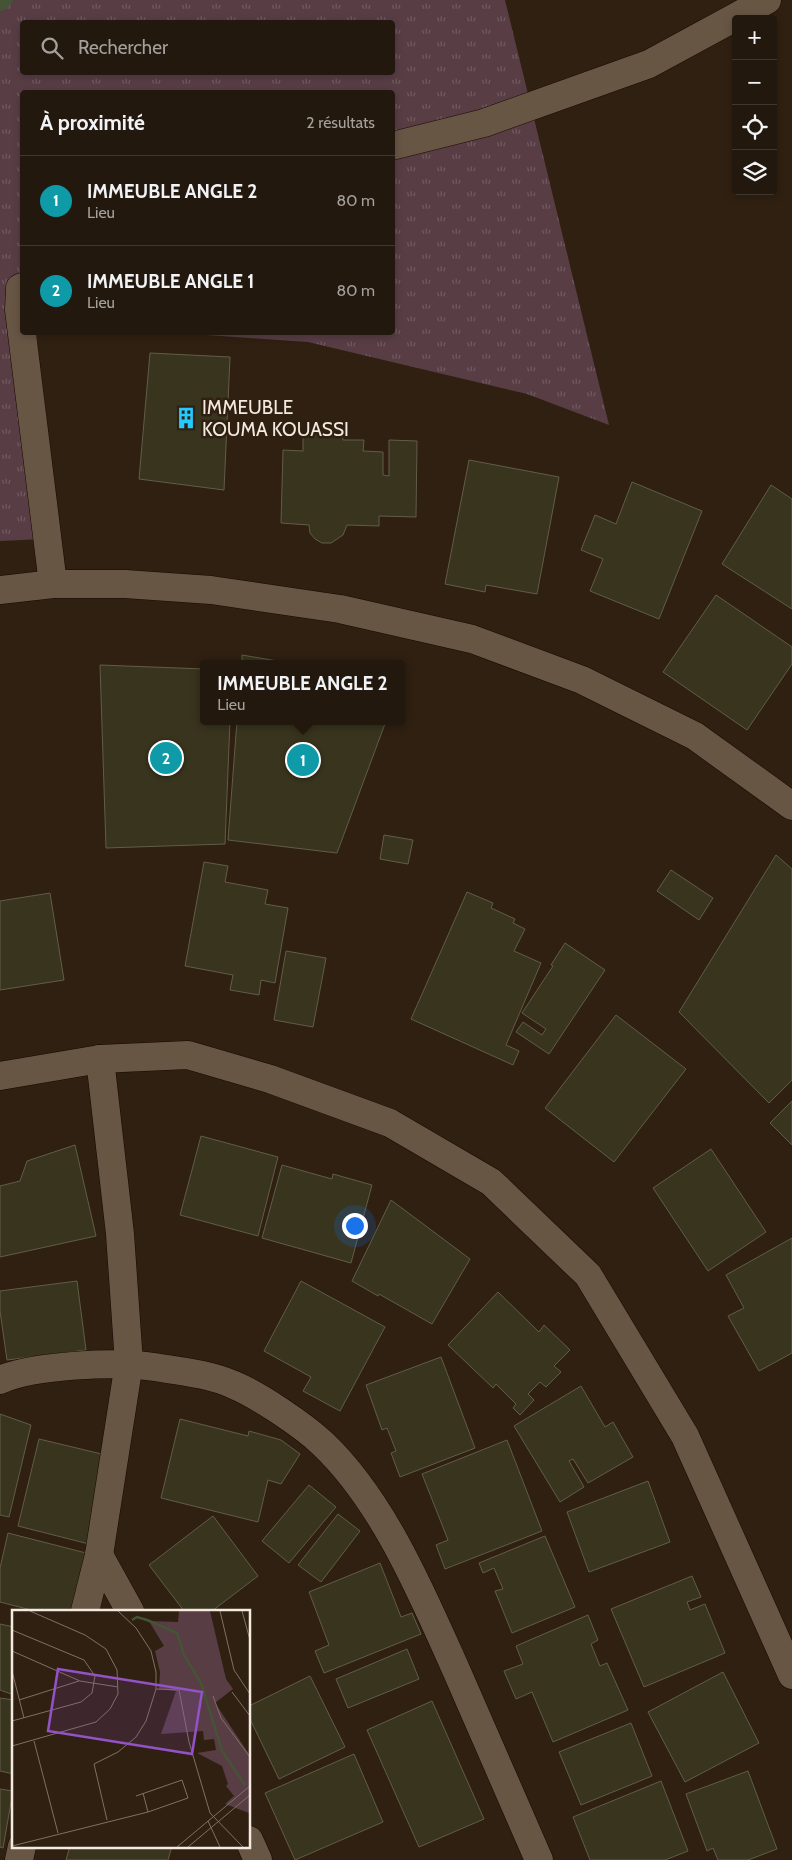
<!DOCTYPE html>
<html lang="fr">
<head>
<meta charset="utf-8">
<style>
	:root { --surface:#23180d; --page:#2f251b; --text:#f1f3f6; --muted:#a3a09d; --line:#40372e; --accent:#26c9fe }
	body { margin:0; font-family:Cabin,sans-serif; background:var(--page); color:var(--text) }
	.controls { position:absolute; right:15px; top:15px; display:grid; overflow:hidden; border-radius:5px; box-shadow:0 2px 8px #0003 }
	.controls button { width:45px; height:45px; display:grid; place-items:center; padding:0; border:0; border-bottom:1px solid var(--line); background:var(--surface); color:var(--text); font:25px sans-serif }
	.you { position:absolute; left:354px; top:1225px; width:18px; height:18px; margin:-12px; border:4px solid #fff; border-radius:50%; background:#1a73e8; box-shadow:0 0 0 8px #1a73e833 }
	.badge { display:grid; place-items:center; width:32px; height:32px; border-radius:50%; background:var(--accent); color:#fff; font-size:16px; font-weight:700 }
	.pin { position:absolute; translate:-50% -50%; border:2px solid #fff; box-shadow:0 1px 5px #0006 }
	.popup { position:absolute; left:200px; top:660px; width:205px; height:65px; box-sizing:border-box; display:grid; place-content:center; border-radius:5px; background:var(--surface); filter:drop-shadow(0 1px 4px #0005); font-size:16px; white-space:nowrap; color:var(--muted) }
	.popup b { font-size:19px; color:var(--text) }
	.popup::after { content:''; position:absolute; left:50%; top:100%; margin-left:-10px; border:10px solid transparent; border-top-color:var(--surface) }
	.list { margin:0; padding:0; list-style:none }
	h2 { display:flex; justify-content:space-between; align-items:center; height:65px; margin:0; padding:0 20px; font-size:21px }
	h2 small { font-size:16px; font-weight:400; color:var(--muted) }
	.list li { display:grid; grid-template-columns:32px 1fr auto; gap:15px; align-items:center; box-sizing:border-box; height:90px; padding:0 20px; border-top:1px solid var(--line) }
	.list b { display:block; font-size:19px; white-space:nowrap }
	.list p { margin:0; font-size:16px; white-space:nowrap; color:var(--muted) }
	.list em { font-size:16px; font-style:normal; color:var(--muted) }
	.icon { flex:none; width:28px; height:28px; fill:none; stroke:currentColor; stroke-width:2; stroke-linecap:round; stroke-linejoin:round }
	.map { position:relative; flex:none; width:792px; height:1860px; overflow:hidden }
	.search { position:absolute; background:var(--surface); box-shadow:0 2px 8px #0003; left:20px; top:20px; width:375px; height:55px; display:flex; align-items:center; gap:12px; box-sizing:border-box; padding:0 18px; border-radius:5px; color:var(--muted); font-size:19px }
	.panel { position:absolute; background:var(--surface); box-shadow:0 2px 8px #0003; left:20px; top:90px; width:375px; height:245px; border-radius:5px }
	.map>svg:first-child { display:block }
	.grass { fill:url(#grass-tufts); fill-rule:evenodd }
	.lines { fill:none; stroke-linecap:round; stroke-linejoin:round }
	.stream { stroke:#445434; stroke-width:12 }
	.building { fill:#38341e; stroke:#625d46 }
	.minor-casing { stroke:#170900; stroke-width:29 }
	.minor { stroke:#685645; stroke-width:28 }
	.labels { text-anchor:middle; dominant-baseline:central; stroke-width:5; stroke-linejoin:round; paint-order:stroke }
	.poi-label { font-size:19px; fill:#f4eae0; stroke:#2f2011; text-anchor:start }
	.inset-river { fill:none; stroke:#445434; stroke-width:2.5 }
	.inset-road { fill:none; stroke:#7e7164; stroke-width:1 }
	.view { fill:#9352c6; fill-opacity:0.15; stroke:#9352c6; stroke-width:2.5 }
	.inset-edge { fill:none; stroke:#f4eae0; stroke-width:2.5 }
</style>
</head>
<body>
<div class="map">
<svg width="792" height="1860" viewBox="0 0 792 1860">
	<defs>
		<pattern id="grass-tufts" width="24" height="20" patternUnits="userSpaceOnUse" patternTransform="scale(1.25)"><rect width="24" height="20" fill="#583d45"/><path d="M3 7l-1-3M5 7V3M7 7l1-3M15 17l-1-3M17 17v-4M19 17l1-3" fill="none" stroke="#715960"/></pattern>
	</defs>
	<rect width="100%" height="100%" fill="#2f2011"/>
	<!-- grass -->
	<path class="grass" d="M0,0H505L609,425L527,394L308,342L178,333L392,332V92H22V332L37,333L44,539L0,541ZM22,22H392V72H22Z"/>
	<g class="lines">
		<!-- stream -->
		<polyline class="stream" points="0,5 7,0"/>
	</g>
	<!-- building -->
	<g class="building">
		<polygon points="150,353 230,357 224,490 139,479"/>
		<polygon points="303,433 342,434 343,440 364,440 363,451 383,452 383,475 389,476 389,440 417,441 416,517 379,516 379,526 347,525 343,535 331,543 322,543 315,539 310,533 309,525 281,523 283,450 303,451"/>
		<polygon points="469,460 559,477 537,594 486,585 485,592 445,584"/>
		<polygon points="632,482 702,511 659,619 590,591 603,559 581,550 595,515 616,524"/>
		<polygon points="771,485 792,499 792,609 722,564"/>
		<polygon points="716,595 792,647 792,664 747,730 663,672"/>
		<polygon points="242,655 295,664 242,664"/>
		<polygon points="100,665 204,669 204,721 230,721 225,844 106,848"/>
		<polygon points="237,721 386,721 337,853 228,840"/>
		<polygon points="384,835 413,840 408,864 380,859"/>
		<polygon points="776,855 792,869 792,1080 769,1103 679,1012"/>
		<polygon points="204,862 228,866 225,882 268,890 265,904 288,908 275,983 261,980 259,995 230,990 233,975 185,966"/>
		<polygon points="671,870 713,898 699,920 657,891"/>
		<polygon points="467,892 493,903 491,908 515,919 513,923 525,929 514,951 541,963 506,1045 519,1051 513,1065 411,1019"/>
		<polygon points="50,893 64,980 0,990 0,901"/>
		<polygon points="565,943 605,970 549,1054 516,1032 523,1022 542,1035 546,1029 522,1013 553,966 551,965"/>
		<polygon points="286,951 326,958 313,1027 274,1020"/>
		<polygon points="616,1015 686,1069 614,1162 545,1108"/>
		<polygon points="792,1101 792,1145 770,1123"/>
		<polygon points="201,1136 278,1157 258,1236 180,1215"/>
		<polygon points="75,1145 96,1236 0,1257 0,1186 20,1181 27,1161"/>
		<polygon points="711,1149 766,1232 708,1271 653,1188"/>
		<polygon points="282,1165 332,1179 333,1174 372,1185 351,1263 262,1238"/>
		<polygon points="391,1200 470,1259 432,1324 379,1294 378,1296 352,1281"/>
		<polygon points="792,1238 792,1353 759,1371 728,1316 744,1308 726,1275"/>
		<polygon points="77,1281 86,1350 7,1360 0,1311 0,1291"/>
		<polygon points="301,1281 385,1327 340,1411 303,1391 311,1377 264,1351"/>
		<polygon points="498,1292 539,1332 544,1325 570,1350 554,1366 561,1372 546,1387 540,1382 528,1394 534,1400 520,1415 513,1408 516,1404 496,1384 493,1388 448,1345"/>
		<polygon points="441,1357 475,1448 400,1477 391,1453 396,1451 387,1428 382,1430 366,1385"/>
		<polygon points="581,1386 605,1427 613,1422 633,1457 588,1483 573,1459 569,1461 584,1487 560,1502 514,1426"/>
		<polygon points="0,1414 31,1425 9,1517 0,1515"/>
		<polygon points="180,1419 248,1436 249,1431 281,1440 300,1454 281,1484 268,1480 258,1522 161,1498"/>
		<polygon points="39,1439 110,1456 89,1544 18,1526"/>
		<polygon points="507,1440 542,1531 445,1569 436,1545 448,1540 422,1474"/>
		<polygon points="648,1481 670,1542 589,1572 567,1512"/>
		<polygon points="309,1485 336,1507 289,1563 262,1541"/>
		<polygon points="338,1514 360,1531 321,1582 298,1565"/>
		<polygon points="213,1516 258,1576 212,1611 184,1611 149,1565"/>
		<polygon points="8,1533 86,1553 71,1611 35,1611 0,1602 0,1568"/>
		<polygon points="545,1536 575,1607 512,1633 495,1591 503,1589 494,1568 483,1573 479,1563"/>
		<polygon points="380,1563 401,1617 412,1613 421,1634 324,1673 315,1651 329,1645 309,1592"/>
		<polygon points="692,1576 701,1597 687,1602 690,1610 705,1604 725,1653 644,1687 611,1609"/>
		<polygon points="588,1615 598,1640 591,1644 600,1666 607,1663 628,1710 553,1742 532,1692 516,1699 504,1671 523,1664 516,1646"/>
		<polygon points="0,1624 14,1627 14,1695 0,1690"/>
		<polygon points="407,1649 419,1679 348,1708 336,1679"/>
		<polygon points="723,1672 759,1743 685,1782 648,1712"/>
		<polygon points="310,1676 345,1747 279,1779 249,1717 249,1706"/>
		<polygon points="0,1698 14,1700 14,1774 0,1771"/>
		<polygon points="432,1701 484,1819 419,1847 367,1730"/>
		<polygon points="631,1723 652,1776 581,1805 559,1752"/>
		<polygon points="354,1754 383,1822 295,1860 265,1793"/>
		<polygon points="748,1771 777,1849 748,1860 718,1860 713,1848 707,1851 686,1794"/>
		<polygon points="661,1781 688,1851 665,1860 590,1860 573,1817"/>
		<polygon points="0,1789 13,1791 3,1848 0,1847"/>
		<polygon points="70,1846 172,1846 168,1860 66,1860"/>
	</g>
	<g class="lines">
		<!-- minor casing -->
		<g class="minor-casing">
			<g id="minor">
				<polyline points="392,146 484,123 649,64 767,0"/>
				<polyline points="22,287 20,288 19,310 53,584"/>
				<polyline points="0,590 53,584 125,584 211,590 340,609 472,639 582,680 695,736 792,806"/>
				<polyline points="0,1076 100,1059 188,1055 270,1079 390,1123 491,1182 588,1275 685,1436 792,1675"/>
				<path d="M0,1380C33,1365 118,1361 154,1367C180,1371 210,1374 234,1385C258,1395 303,1425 323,1444C384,1502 423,1596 457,1672C484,1735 512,1797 539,1860"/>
				<polyline points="99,1555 130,1611"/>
				<polyline points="85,1611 99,1555 129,1363 120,1234 100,1059"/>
				<polyline points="249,1840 258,1860"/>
				<polyline points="19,1860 22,1846"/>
			</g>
		</g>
		<!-- minor -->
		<use href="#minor" class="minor"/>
	</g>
	<!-- icons -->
	<defs>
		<g id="building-bare" transform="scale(1.725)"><path d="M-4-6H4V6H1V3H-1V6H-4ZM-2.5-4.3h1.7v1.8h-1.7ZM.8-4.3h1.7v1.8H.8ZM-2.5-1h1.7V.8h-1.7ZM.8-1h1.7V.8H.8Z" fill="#26c9fe" stroke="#2f2011" stroke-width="2.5" paint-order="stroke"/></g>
	</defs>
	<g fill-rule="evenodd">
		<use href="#building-bare" x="186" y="418"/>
	</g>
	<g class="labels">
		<!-- poi labels -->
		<g class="poi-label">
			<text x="202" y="407">IMMEUBLE<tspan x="202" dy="22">KOUMA KOUASSI</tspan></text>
		</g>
	</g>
	<!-- overview -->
	<g transform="translate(12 1610)">
		<rect width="238" height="238" fill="#2f2011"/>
		<path d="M167,1H198L214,69L221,79L203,93L237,144V203L213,194L222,186L214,176L216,174L210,156L185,143L204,140L202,129L192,130L191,121L149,124L164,81L147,79L148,62L143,41L152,36L137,11L166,12Z" fill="#583d45"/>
		<path class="inset-river" d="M120,10L125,7L135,10L165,23L172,45L189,73L210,141L233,175"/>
		<path class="inset-road" d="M208,1L222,60L238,84M230,1L238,30M0,20L72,50L83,66L80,83L69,92L0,111M0,41L68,71L106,77M0,61L12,108M144,79L167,80L177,132L198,203L231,237M220,82L238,106M201,86L209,108L238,147M7,90L67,71M22,131L46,223M0,136L84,112L98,99L106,84L105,60L94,39L73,25L18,1M131,183L136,202M95,210L82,154L106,142L124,127L134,111L144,79V62L139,41L124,18L106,1M196,211L208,237M0,236L136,202L176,188L170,170L124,186M165,237L238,176M176,237L238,185"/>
		<path class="view" d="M46,59L190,82L180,144L36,121Z"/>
		<rect width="238" height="238" class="inset-edge"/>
	</g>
</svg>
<div class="controls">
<button>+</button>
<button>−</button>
<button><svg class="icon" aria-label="locate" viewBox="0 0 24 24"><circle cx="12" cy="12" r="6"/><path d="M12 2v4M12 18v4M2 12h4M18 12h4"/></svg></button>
<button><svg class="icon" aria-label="layers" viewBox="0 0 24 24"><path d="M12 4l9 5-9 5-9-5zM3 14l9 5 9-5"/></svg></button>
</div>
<div class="you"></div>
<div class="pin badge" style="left:303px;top:760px;background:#0f9aa8">1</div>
<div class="popup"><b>IMMEUBLE ANGLE 2</b>Lieu</div>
<div class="pin badge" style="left:166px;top:758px;background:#0f9aa8">2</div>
<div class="search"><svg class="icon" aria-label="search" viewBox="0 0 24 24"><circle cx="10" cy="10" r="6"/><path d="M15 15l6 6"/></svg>Rechercher</div>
<section class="panel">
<h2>À proximité<small>2 résultats</small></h2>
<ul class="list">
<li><span class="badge" style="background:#0f9aa8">1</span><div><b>IMMEUBLE ANGLE 2</b><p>Lieu</p></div><em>80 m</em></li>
<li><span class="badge" style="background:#0f9aa8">2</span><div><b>IMMEUBLE ANGLE 1</b><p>Lieu</p></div><em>80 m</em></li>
</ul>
</section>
</div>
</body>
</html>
